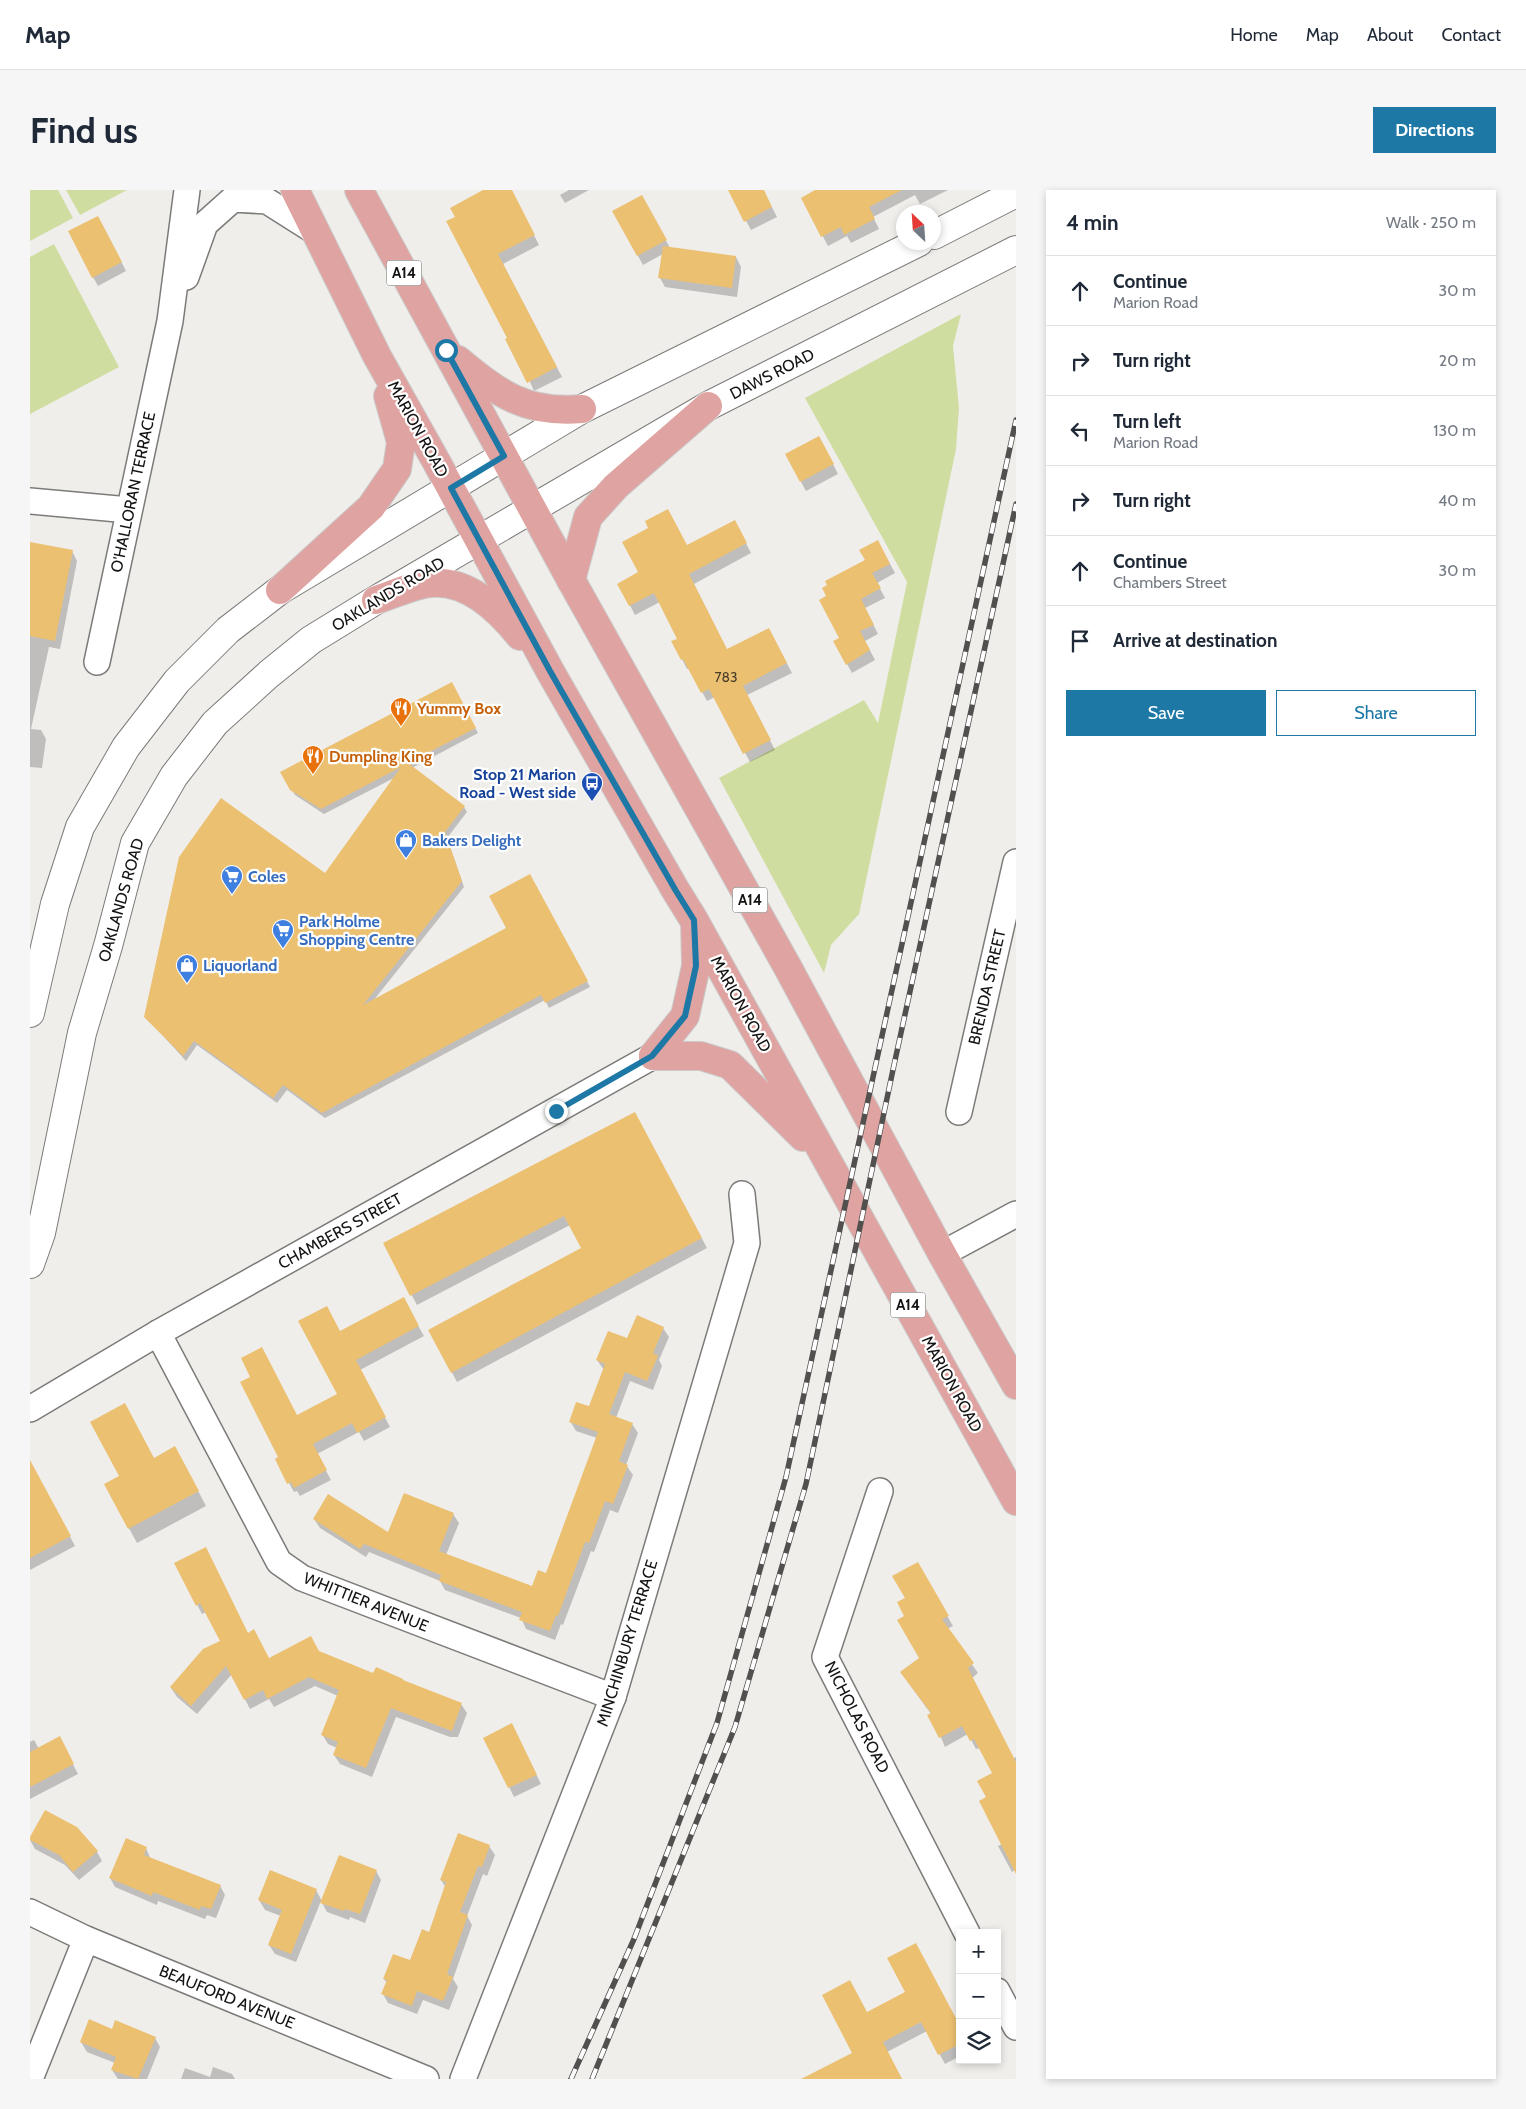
<!DOCTYPE html>
<html lang="en">
<head>
<meta charset="utf-8">
<style>
	:root { --surface:#fff; --page:#f6f6f7; --text:#1f2937; --muted:#747a83; --line:#e0e1e3; --accent:#1d78a6 }
	body { margin:0; font-family:Cabin,sans-serif; background:var(--page); color:var(--text) }
	.controls { position:absolute; right:15px; bottom:15px; display:grid; overflow:hidden; border-radius:0px; box-shadow:0 2px 8px #0003 }
	.controls button { width:45px; height:45px; display:grid; place-items:center; padding:0; border:0; border-bottom:1px solid var(--line); background:var(--surface); color:var(--text); font:25px sans-serif }
	.compass { position:absolute; left:866px; top:15px; width:45px; height:45px; border-radius:50%; background:var(--surface); box-shadow:0 2px 8px #0003; rotate:335deg }
	.stop { position:absolute; width:15px; height:15px; margin:-11px; border:4px solid #1d78a6; border-radius:50%; background:#fff }
	.stop.end { background:#1d78a6; border-color:#fff; box-shadow:0 1px 5px #0008 }
	.list { margin:0; padding:0; list-style:none }
	h2 { display:flex; justify-content:space-between; align-items:center; height:65px; margin:0; padding:0 20px; font-size:21px }
	h2 small { font-size:16px; font-weight:400; color:var(--muted) }
	.list li { display:grid; grid-template-columns:32px 1fr auto; gap:15px; align-items:center; box-sizing:border-box; height:70px; padding:0 20px; border-top:1px solid var(--line) }
	.list b { display:block; font-size:19px; white-space:nowrap }
	.list p { margin:0; font-size:16px; white-space:nowrap; color:var(--muted) }
	.list em { font-size:16px; font-style:normal; color:var(--muted) }
	.actions { display:flex; gap:10px; padding:15px 20px }
	.actions a { flex:1; padding:11px 0; border:1px solid var(--accent); border-radius:0px; text-align:center; font-size:18px; color:var(--accent) }
	.actions .main { background:var(--accent); color:#fff }
	.icon { flex:none; width:28px; height:28px; fill:none; stroke:currentColor; stroke-width:2; stroke-linecap:round; stroke-linejoin:round }
	.map { position:relative; flex:none; width:986px; height:1889px; overflow:hidden; border-radius:0px }
	header { display:flex; align-items:center; gap:30px; box-sizing:border-box; height:70px; padding:0 25px; background:var(--surface); border-bottom:1px solid var(--line) }
	header strong { font-size:24px }
	nav { display:flex; gap:28px; margin-inline-start:auto; font-size:18px }
	.intro { display:flex; align-items:center; justify-content:space-between; box-sizing:border-box; height:120px; padding:0 30px }
	h1 { margin:0; font-size:35px }
	.button { padding:12px 22px; border-radius:0px; background:var(--accent); color:#fff; font-size:18px; font-weight:700 }
	main { display:flex; gap:30px; padding:0 30px }
	aside { flex:1; background:var(--surface); border-radius:0px; box-shadow:0 2px 8px #0003 }
	.map>svg:first-child { display:block }
	.green { fill:#d0dda1 }
	.shadow { fill:#0003 }
	.building { fill:#ebc071 }
	.lines { fill:none; stroke-linecap:round; stroke-linejoin:round }
	.minor-casing { stroke:#7d7b79; stroke-width:28 }
	.secondary-casing { stroke:#7d7b79; stroke-width:30 }
	.primary-casing { stroke:#cbcbcb; stroke-width:30 }
	.minor { stroke:#fff; stroke-width:25 }
	.secondary { stroke:#fff; stroke-width:28 }
	.primary { stroke:#dfa4a1; stroke-width:28 }
	.rail-casing { stroke:#52504f; stroke-width:5.5 }
	.rail { stroke:#fff; stroke-width:4; stroke-dasharray:11; stroke-linecap:butt }
	.route { stroke:#1d78a6; stroke-width:6 }
	.labels { text-anchor:middle; dominant-baseline:central; stroke-width:4.5; stroke-linejoin:round; paint-order:stroke }
	.number-label { font-size:14px; fill:#4a3e2a }
	.shield { fill:#fff; stroke:#5a5a59; stroke-width:1 }
	.shield-label { font-size:15px; font-weight:bold; fill:#141312 }
	.street-label { font-size:16px; fill:#141312; stroke:#fff }
	.food-label { font-size:16px; font-weight:bold; fill:#c56008; stroke:#fff; text-anchor:start }
	.transit-label { font-size:16px; font-weight:bold; fill:#164399; stroke:#fff; text-anchor:end }
	.shop-label { font-size:16px; font-weight:bold; fill:#366cbe; stroke:#fff; text-anchor:start }
</style>
</head>
<body>
<header>
<strong>Map</strong>
<nav><a>Home</a><a>Map</a><a>About</a><a>Contact</a></nav>
</header>
<div class="intro"><h1>Find us</h1><a class="button">Directions</a></div>
<main>
<div class="map">
<svg width="986" height="1889" viewBox="0 0 986 1889">
	<rect width="100%" height="100%" fill="#f0eeeb"/>
	<!-- green -->
	<g class="green">
		<polygon points="0,0 28,0 43,28 0,51"/>
		<polygon points="36,0 97,0 50,25"/>
		<polygon points="24,54 89,177 0,224 0,67"/>
		<polygon points="931,124 923,156 929,218 926,259 829,724 801,755 794,783 689,588 834,510 848,533 877,392 775,208"/>
	</g>
	<!-- shadow -->
	<g class="shadow">
		<polygon points="456,0 481,0 509,55 473,74 532,187 504,201 427,27"/>
		<polygon points="539,0 559,0 535,13 530,5"/>
		<polygon points="699,0 733,0 747,27 721,40"/>
		<polygon points="788,0 918,0 890,14 885,5 843,27 849,39 821,53 817,46 798,56 772,8"/>
		<polygon points="612,6 640,58 706,67 711,77 707,107 635,97 630,88 633,64 613,75 584,22"/>
		<polygon points="73,36 96,81 68,96 63,87"/>
		<polygon points="794,256 808,284 776,301 771,292"/>
		<polygon points="709,340 721,363 664,394 697,460 744,449 762,483 717,505 745,560 720,572 685,507 677,511 659,478 657,479 652,469 649,449 630,412 605,425 589,394 657,356"/>
		<polygon points="0,354 42,361 47,371 30,459 19,457 1,539 11,540 16,549 12,578 0,577"/>
		<polygon points="853,361 865,383 847,393 855,408 835,418 848,444 835,451 845,470 822,483 817,474 811,448 791,410"/>
		<polygon points="422,494 448,543 382,578 434,617 437,622 417,648 434,697 343,811 478,739 500,685 560,797 519,818 515,810 295,928 257,900 247,913 167,855 156,871 115,826 296,684 366,587 294,624 265,605 252,583"/>
		<polygon points="610,933 677,1058 427,1192 400,1141 553,1059 540,1035 387,1115 354,1054"/>
		<polygon points="378,1118 394,1146 330,1180 360,1237 334,1251 329,1242 287,1264 301,1290 270,1306 267,1301 264,1302 259,1293 250,1268 267,1227 309,1205 310,1142"/>
		<polygon points="633,1138 639,1147 629,1170 632,1176 623,1200 600,1191 586,1228 602,1234 608,1243 596,1275 603,1285 588,1323 580,1320 564,1362 561,1361 533,1435 531,1434 525,1450 496,1439 491,1428 415,1400 410,1391 339,1362 336,1367 290,1338 284,1329 358,1344 423,1324 429,1333 416,1365 503,1397 516,1384 567,1248 546,1241 540,1231 559,1218 574,1180 567,1170 597,1150"/>
		<polygon points="124,1269 153,1272 176,1316 107,1353 75,1294"/>
		<polygon points="0,1290 13,1296 45,1356 0,1380"/>
		<polygon points="146,1374 218,1444 239,1469 289,1462 344,1485 372,1490 431,1514 437,1523 428,1547 420,1547 366,1527 342,1587 310,1574 304,1565 307,1558 298,1554 292,1544 308,1506 285,1496 244,1517 239,1509 220,1519 202,1484 167,1524 147,1507 141,1498 192,1452 176,1422 172,1424"/>
		<polygon points="887,1374 923,1436 917,1439 948,1483 942,1488 983,1569 986,1567 986,1679 982,1682 968,1656 972,1654 957,1608 964,1584 950,1558 946,1559 938,1544 915,1557 901,1524 877,1491 891,1468 876,1426 876,1408"/>
		<polygon points="486,1544 511,1594 484,1607 455,1548"/>
		<polygon points="4,1550 9,1559 34,1557 48,1584 0,1609 0,1552"/>
		<polygon points="0,1650 67,1662 72,1671 49,1690 35,1675 5,1659"/>
		<polygon points="459,1656 465,1665 457,1686 453,1684 437,1726 442,1735 423,1789 428,1797 419,1820 393,1810 387,1824 358,1813 353,1804 357,1793 354,1789 381,1772 400,1743 416,1698 411,1690"/>
		<polygon points="116,1658 121,1670 190,1696 195,1705 186,1728 177,1725 175,1729 128,1711 127,1715 85,1697 80,1688"/>
		<polygon points="346,1681 351,1690 335,1733 320,1727 319,1730 297,1722 291,1711 266,1772 245,1764 239,1755 251,1726 235,1720 229,1710 286,1700 292,1711"/>
		<polygon points="877,1803 930,1838 930,1866 915,1874 897,1841 857,1862 872,1889 774,1889 823,1863 837,1824"/>
		<polygon points="82,1840 125,1848 130,1857 117,1889 88,1889 82,1880 85,1873 57,1862 51,1852"/>
		<polygon points="183,1877 202,1884 205,1889 151,1889 155,1878 180,1887"/>
	</g>
	<!-- building -->
	<g class="building">
		<polygon points="453,0 482,0 505,45 468,64 527,177 497,193 475,149 477,148 416,31 425,27 420,18"/>
		<polygon points="698,0 734,0 742,17 714,32"/>
		<polygon points="785,0 872,0 839,17 845,29 814,45 811,37 791,47 771,8"/>
		<polygon points="612,5 637,50 607,66 582,21"/>
		<polygon points="68,26 92,72 62,88 38,41"/>
		<polygon points="633,56 706,66 702,98 628,88"/>
		<polygon points="789,246 804,274 770,292 755,264"/>
		<polygon points="638,319 657,355 705,330 717,353 659,384 697,459 739,438 757,473 713,496 741,550 713,564 679,499 671,503 653,469 651,470 641,451 647,449 624,403 599,416 587,394 608,382 592,352 618,338 615,331"/>
		<polygon points="848,350 860,374 842,383 851,398 831,409 844,435 830,441 840,460 816,475 803,451 809,448 789,410 796,406 792,398 797,395 795,391 835,370 829,360"/>
		<polygon points="0,352 43,360 25,451 0,446"/>
		<polygon points="422,492 446,538 378,573 435,616 415,642 432,691 333,815 476,738 459,706 500,684 558,791 515,813 511,805 292,923 253,895 243,908 164,851 153,866 114,827 149,667 191,608 295,683 371,577 291,619 260,600 250,582"/>
		<polygon points="605,922 672,1048 421,1183 398,1140 551,1058 534,1026 380,1106 353,1053"/>
		<polygon points="374,1107 389,1136 326,1170 356,1227 327,1243 322,1233 283,1254 297,1280 264,1298 261,1292 257,1294 245,1269 248,1267 210,1192 220,1187 211,1168 232,1157 267,1225 307,1204 268,1131 297,1116 310,1141"/>
		<polygon points="607,1125 634,1137 623,1163 628,1166 617,1191 595,1182 579,1224 603,1233 589,1271 598,1275 583,1314 575,1311 559,1353 555,1352 528,1426 526,1425 520,1441 489,1430 492,1422 409,1391 411,1385 334,1354 330,1359 283,1329 298,1304 358,1342 374,1303 424,1323 409,1361 502,1396 508,1380 516,1383 568,1242 539,1232 546,1212 559,1216 575,1174 566,1170 578,1141 597,1148"/>
		<polygon points="95,1213 124,1268 145,1256 169,1301 98,1339 74,1294 89,1286 60,1232"/>
		<polygon points="0,1270 41,1346 0,1368"/>
		<polygon points="176,1357 218,1443 224,1439 239,1468 281,1446 289,1461 343,1483 346,1477 373,1489 373,1490 432,1513 422,1541 361,1518 336,1578 303,1565 308,1552 291,1545 309,1500 279,1487 237,1509 233,1500 214,1510 196,1476 161,1516 140,1497 173,1459 190,1451 170,1413 166,1416 144,1373"/>
		<polygon points="888,1372 919,1426 912,1429 944,1473 938,1478 986,1572 986,1684 949,1611 956,1607 947,1591 962,1583 944,1549 940,1551 932,1536 909,1548 897,1525 901,1523 870,1482 889,1468 867,1430 874,1426 867,1412 875,1408 862,1386"/>
		<polygon points="482,1533 507,1585 478,1598 453,1548"/>
		<polygon points="30,1546 44,1574 0,1597 0,1562"/>
		<polygon points="15,1620 47,1637 68,1661 43,1682 29,1665 0,1650 0,1647"/>
		<polygon points="428,1643 460,1655 452,1677 448,1676 430,1722 438,1725 417,1784 423,1787 413,1811 387,1801 382,1816 351,1804 357,1790 353,1789 363,1764 380,1770 392,1739 399,1742 416,1692 410,1690"/>
		<polygon points="96,1648 117,1657 114,1665 191,1695 181,1719 171,1716 170,1720 123,1702 122,1706 79,1688"/>
		<polygon points="309,1665 347,1680 330,1724 315,1719 314,1721 290,1713"/>
		<polygon points="240,1680 287,1699 261,1764 238,1755 252,1720 228,1710"/>
		<polygon points="886,1753 930,1836 930,1854 908,1865 891,1832 853,1852 872,1889 771,1889 822,1863 792,1805 820,1790 837,1822 875,1802 857,1768"/>
		<polygon points="59,1829 82,1839 85,1830 126,1847 108,1889 81,1880 86,1867 50,1852"/>
	</g>
	<g class="lines">
		<!-- minor casing -->
		<g class="minor-casing">
			<g id="minor">
				<polyline points="156,87 175,34 203,9 237,11 286,42"/>
				<polyline points="0,311 99,320"/>
				<polyline points="67,472 140,131 157,0"/>
				<polyline points="929,922 986,672"/>
				<polyline points="912,1064 986,1024"/>
				<polyline points="128,1143 249,1372 272,1388 583,1507"/>
				<polyline points="0,1219 128,1143 623,866"/>
				<polyline points="850,1301 795,1467 937,1743"/>
				<polyline points="0,1722 56,1749 396,1889"/>
				<polyline points="967,1801 986,1837"/>
				<polyline points="0,1889 56,1749"/>
				<polyline points="433,1889 583,1507 717,1053 712,1004"/>
			</g>
		</g>
		<!-- secondary casing -->
		<g class="secondary-casing">
			<g id="secondary">
				<polyline points="904,45 986,3"/>
				<polyline points="0,823 25,714 50,637 96,557 147,491 198,440 250,400 552,219 889,52"/>
				<polyline points="0,1074 11,1043 52,843 78,756 105,653 144,586 185,533 239,484 281,450 346,410 678,216 986,60"/>
			</g>
		</g>
		<!-- primary casing -->
		<g class="primary-casing">
			<g id="primary">
				<polyline points="265,0 347,166 406,271 520,481 646,701 664,730 986,1311"/>
				<polyline points="329,0 541,390 757,776 912,1064 986,1195"/>
				<path d="M428,170C469,204 496,224 552,219"/>
				<polyline points="541,390 558,327 586,296 678,216"/>
				<polyline points="250,400 341,317 367,279 371,252 358,206"/>
				<path d="M346,410C362,405 385,394 401,393C438,390 468,419 490,446"/>
				<polyline points="623,866 671,866 700,875 773,947"/>
				<polyline points="623,866 655,826 666,776 665,733"/>
			</g>
		</g>
		<!-- minor -->
		<use href="#minor" class="minor"/>
		<!-- secondary -->
		<use href="#secondary" class="secondary"/>
		<!-- primary -->
		<use href="#primary" class="primary"/>
		<!-- rail casing -->
		<g class="rail-casing">
			<g id="rail">
				<polyline points="541,1889 604,1749 687,1533 756,1287 986,230"/>
				<polyline points="562,1889 705,1537 776,1294 864,875 986,314"/>
			</g>
		</g>
		<!-- rail -->
		<use href="#rail" class="rail"/>
	</g>
	<g class="lines">
		<!-- route -->
		<polyline class="route" points="416,160 474,266 421,298 520,481 646,701 664,730 666,776 655,826 622,866 526,921"/>
	</g>
	<!-- icons -->
	<defs>
		<g id="restaurant-pin" transform="scale(1.125)"><path d="M0 17L-7.5 6A9.5 9.5 0 1 1 7.5 6Z" fill="#e8710a" stroke="#fff"/><path d="M-5-6h1v4h1v-4h1v4h1v-4h1v5L-1.5 .5V6h-2V.5L-5-1ZM5-6V6H3V1.5H1.5Q1.5-4 5-6Z" fill="#fff"/></g>
		<g id="bus-pin" transform="scale(1.125)"><path d="M0 17L-7.5 6A9.5 9.5 0 1 1 7.5 6Z" fill="#1a4fb4" stroke="#fff"/><path d="M-5-6H5V4H4V6H2V4H-2V6H-4V4H-5ZM-3.5-4V0h7V-4ZM-3.5 1.2v1.5H-2V1.2ZM2 1.2v1.5H3.5V1.2Z" fill="#fff"/></g>
		<g id="shop-pin" transform="scale(1.125)"><path d="M0 17L-7.5 6A9.5 9.5 0 1 1 7.5 6Z" fill="#3f7fe0" stroke="#fff"/><path d="M-5-2.5h2.3a2.7 3.5 0 0 1 5.4 0H5L5.5 6h-11ZM-1.5-2.5h3a1.5 2.3 0 0 0-3 0Z" fill="#fff"/></g>
		<g id="supermarket-pin" transform="scale(1.125)"><path d="M0 17L-7.5 6A9.5 9.5 0 1 1 7.5 6Z" fill="#3f7fe0" stroke="#fff"/><path d="M-6-5.5h2.5l.6 2H6L4.5 2H-2.5L-4.4-4H-6ZM-1.5 3.2a1.3 1.3 0 1 0 .1 0ZM3 3.2a1.3 1.3 0 1 0 .1 0Z" fill="#fff"/></g>
	</defs>
	<g fill-rule="evenodd">
		<use href="#restaurant-pin" x="371" y="518"/>
		<use href="#restaurant-pin" x="283" y="566"/>
		<use href="#bus-pin" x="562" y="593"/>
		<use href="#shop-pin" x="376" y="650"/>
		<use href="#supermarket-pin" x="202" y="686"/>
		<use href="#supermarket-pin" x="253" y="740"/>
		<use href="#shop-pin" x="157" y="775"/>
	</g>
	<g class="labels">
		<!-- number labels -->
		<g class="number-label">
			<text x="696" y="487">783</text>
		</g>
		<!-- shield labels -->
		<g class="shield">
			<rect x="356.5" y="70.5" width="35" height="25" rx="4"/>
			<rect x="702.5" y="697.5" width="35" height="25" rx="4"/>
			<rect x="860.5" y="1102.5" width="35" height="25" rx="4"/>
		</g>
		<g class="shield-label">
			<text x="374" y="83">A14</text>
			<text x="720" y="710">A14</text>
			<text x="878" y="1115">A14</text>
		</g>
		<!-- street labels -->
		<g class="street-label">
			<text transform="translate(742 184) rotate(-27)">DAWS ROAD</text>
			<text transform="translate(388 239) rotate(61)">MARION ROAD</text>
			<text transform="translate(103 302) rotate(-78)">O'HALLORAN TERRACE</text>
			<text transform="translate(358 404) rotate(-31)">OAKLANDS ROAD</text>
			<text transform="translate(91 710) rotate(-74)">OAKLANDS ROAD</text>
			<text transform="translate(957 797) rotate(-77)">BRENDA STREET</text>
			<text transform="translate(711 814) rotate(61)">MARION ROAD</text>
			<text transform="translate(310 1041) rotate(-29)">CHAMBERS STREET</text>
			<text transform="translate(922 1194) rotate(61)">MARION ROAD</text>
			<text transform="translate(336 1412) rotate(22)">WHITTIER AVENUE</text>
			<text transform="translate(597 1453) rotate(-73)">MINCHINBURY TERRACE</text>
			<text transform="translate(827 1527) rotate(63)">NICHOLAS ROAD</text>
			<text transform="translate(197 1807) rotate(22)">BEAUFORD AVENUE</text>
		</g>
		<!-- food labels -->
		<g class="food-label">
			<text x="387" y="518">Yummy Box</text>
			<text x="299" y="566">Dumpling King</text>
		</g>
		<!-- transit labels -->
		<g class="transit-label">
			<text x="546" y="584">Stop 21 Marion<tspan x="546" dy="18">Road - West side</tspan></text>
		</g>
		<!-- shop labels -->
		<g class="shop-label">
			<text x="392" y="650">Bakers Delight</text>
			<text x="218" y="686">Coles</text>
			<text x="269" y="731">Park Holme<tspan x="269" dy="18">Shopping Centre</tspan></text>
			<text x="173" y="775">Liquorland</text>
		</g>
	</g>
</svg>
<div class="controls">
<button>+</button>
<button>−</button>
<button><svg class="icon" aria-label="layers" viewBox="0 0 24 24"><path d="M12 4l9 5-9 5-9-5zM3 14l9 5 9-5"/></svg></button>
</div>
<svg class="compass" viewBox="-18 -18 36 36"><path d="M0-13l5 13h-10z" fill="#e53935"/><path d="M0 13l5-13h-10z" fill="#747a83"/></svg>
<div class="stop" style="left:416px;top:160px"></div>
<div class="stop end" style="left:526px;top:921px"></div>
</div>
<aside>
<h2>4 min<small>Walk · 250 m</small></h2>
<ul class="list">
<li><svg class="icon" aria-label="ahead" viewBox="0 0 24 24"><path d="M12 20V5M6 11l6-6 6 6"/></svg><div><b>Continue</b><p>Marion Road</p></div><em>30 m</em></li>
<li><svg class="icon" aria-label="right" viewBox="0 0 24 24"><path d="M7 20v-9h11M14 6l5 5-5 5"/></svg><div><b>Turn right</b></div><em>20 m</em></li>
<li><svg class="icon" aria-label="left" viewBox="0 0 24 24"><path d="M17 20v-9H6M10 6l-5 5 5 5"/></svg><div><b>Turn left</b><p>Marion Road</p></div><em>130 m</em></li>
<li><svg class="icon" aria-label="right" viewBox="0 0 24 24"><path d="M7 20v-9h11M14 6l5 5-5 5"/></svg><div><b>Turn right</b></div><em>40 m</em></li>
<li><svg class="icon" aria-label="ahead" viewBox="0 0 24 24"><path d="M12 20V5M6 11l6-6 6 6"/></svg><div><b>Continue</b><p>Chambers Street</p></div><em>30 m</em></li>
<li><svg class="icon" aria-label="arrive" viewBox="0 0 24 24"><path d="M6 21V4h12l-3 4 3 4H6"/></svg><div><b>Arrive at destination</b></div></li>
</ul>
<div class="actions"><a class="main">Save</a><a>Share</a></div>
</aside>
</main>
</body>
</html>
